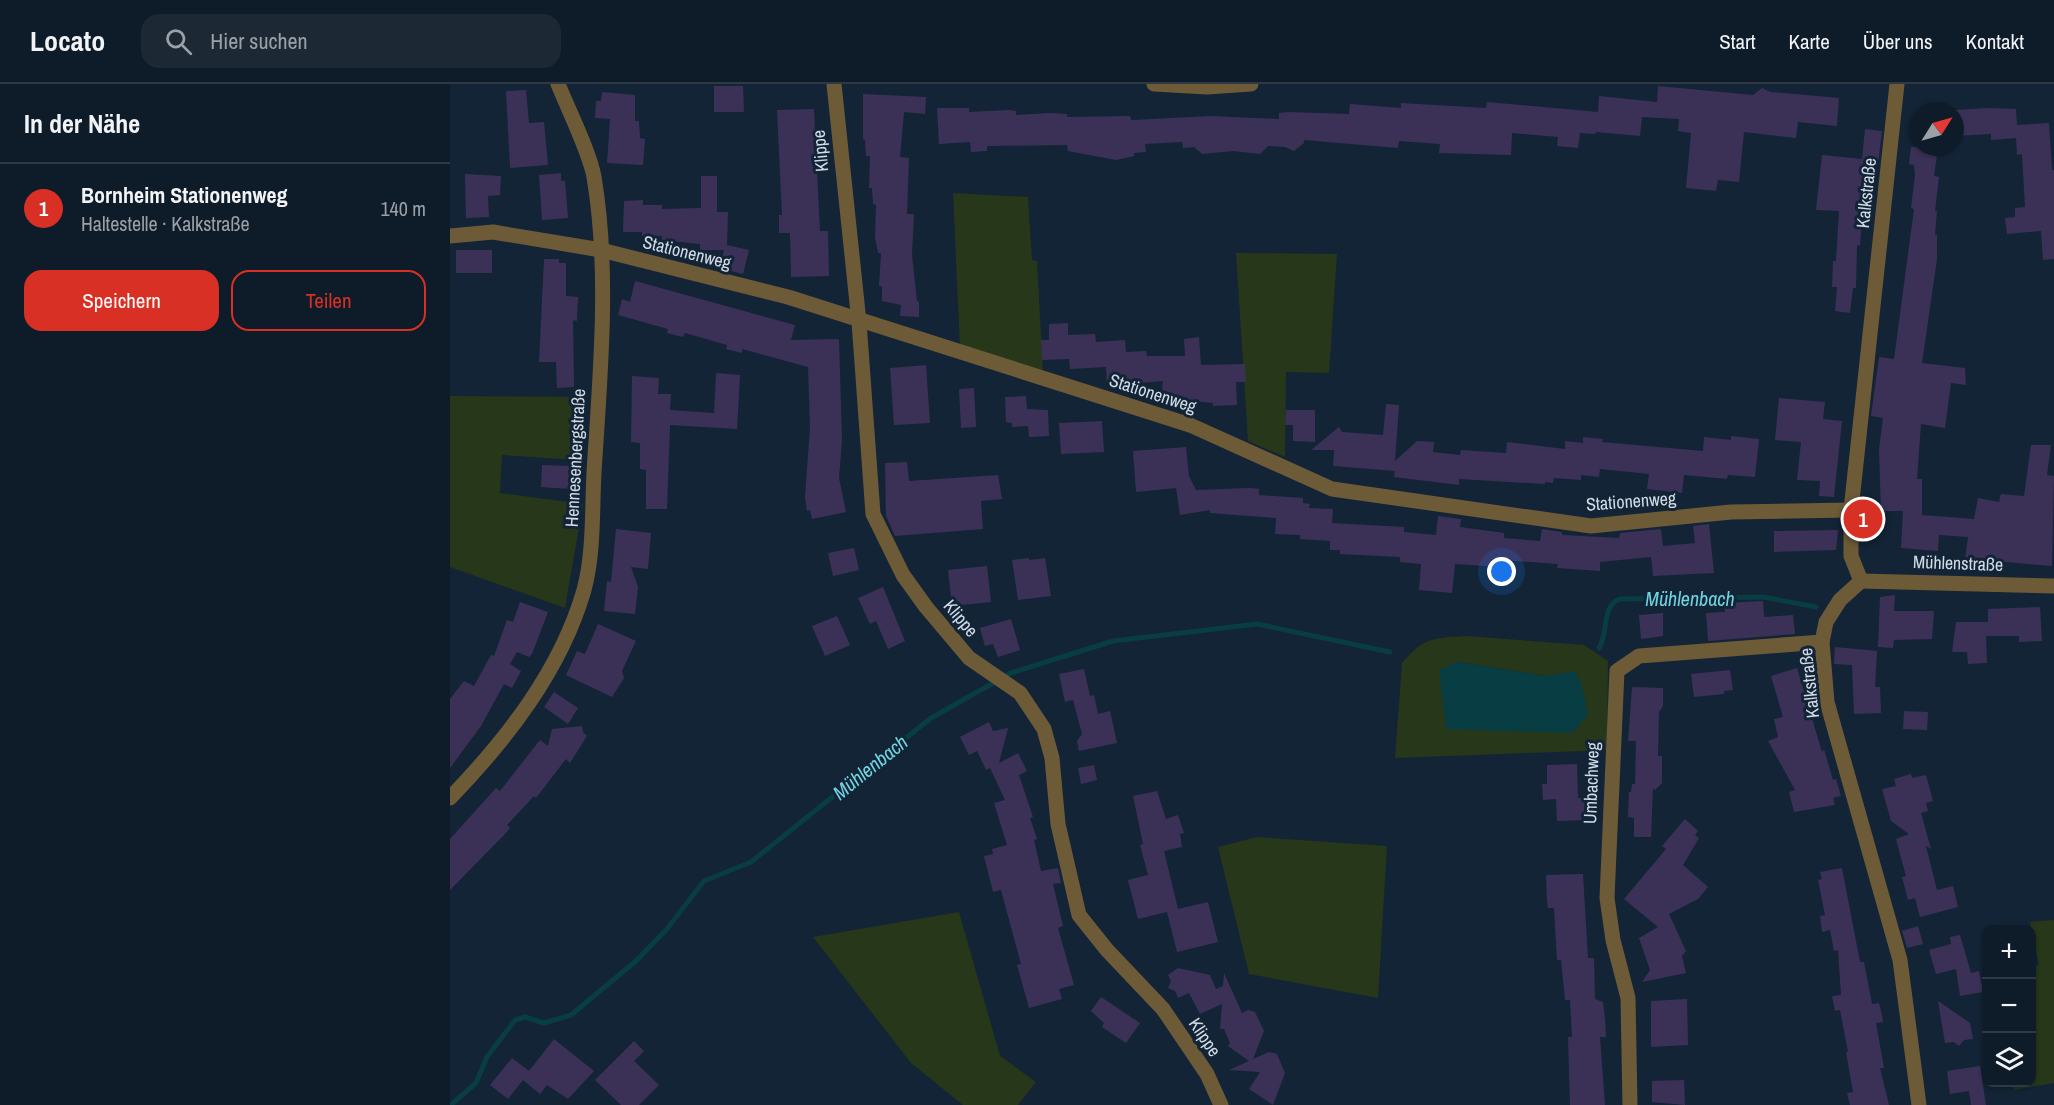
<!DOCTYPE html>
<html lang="de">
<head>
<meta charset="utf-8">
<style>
	:root { --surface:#0e1b28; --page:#1c2834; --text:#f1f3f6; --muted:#9ba1a8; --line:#2e3945; --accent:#d93025 }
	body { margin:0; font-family:"Archivo Narrow",sans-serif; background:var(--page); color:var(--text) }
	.controls { position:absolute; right:18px; bottom:18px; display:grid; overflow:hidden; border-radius:12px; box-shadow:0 2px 4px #0004 }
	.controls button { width:54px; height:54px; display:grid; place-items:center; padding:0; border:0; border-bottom:2px solid var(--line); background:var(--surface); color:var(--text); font:30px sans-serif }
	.compass { position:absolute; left:1460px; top:18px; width:54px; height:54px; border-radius:50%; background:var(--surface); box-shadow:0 2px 4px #0004; rotate:53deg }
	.you { position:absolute; left:1052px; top:488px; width:21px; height:21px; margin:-15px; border:4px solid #fff; border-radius:50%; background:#1a73e8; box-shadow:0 0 0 9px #1a73e833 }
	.badge { display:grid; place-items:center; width:39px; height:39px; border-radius:50%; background:var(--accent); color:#fff; font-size:20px; font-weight:700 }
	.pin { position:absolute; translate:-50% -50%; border:3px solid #fff; box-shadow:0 2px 6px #0006 }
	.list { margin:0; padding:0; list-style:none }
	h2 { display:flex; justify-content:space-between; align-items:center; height:78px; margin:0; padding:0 24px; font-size:26px }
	h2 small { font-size:20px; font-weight:400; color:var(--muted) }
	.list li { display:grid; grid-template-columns:39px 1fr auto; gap:18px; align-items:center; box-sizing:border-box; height:90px; padding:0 24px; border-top:2px solid var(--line) }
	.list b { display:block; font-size:22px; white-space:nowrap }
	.list p { margin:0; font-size:20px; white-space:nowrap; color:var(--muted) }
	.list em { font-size:20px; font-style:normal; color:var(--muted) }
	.actions { display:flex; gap:12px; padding:18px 24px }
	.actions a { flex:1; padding:14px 0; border:2px solid var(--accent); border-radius:18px; text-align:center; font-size:21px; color:var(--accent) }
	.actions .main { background:var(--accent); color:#fff }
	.icon { flex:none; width:33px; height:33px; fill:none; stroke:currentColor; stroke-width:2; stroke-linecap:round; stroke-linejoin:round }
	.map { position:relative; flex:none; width:1604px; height:1021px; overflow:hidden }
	header { display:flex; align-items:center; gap:36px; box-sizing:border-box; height:84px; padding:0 30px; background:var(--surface); border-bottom:2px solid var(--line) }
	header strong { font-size:28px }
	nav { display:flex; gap:33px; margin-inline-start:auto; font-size:21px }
	.search { width:420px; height:54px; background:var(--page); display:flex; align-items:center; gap:15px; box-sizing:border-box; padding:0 21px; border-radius:18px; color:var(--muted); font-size:22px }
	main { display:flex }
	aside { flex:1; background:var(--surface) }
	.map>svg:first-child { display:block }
	.green { fill:#273719; fill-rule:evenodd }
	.water { fill:#083d43 }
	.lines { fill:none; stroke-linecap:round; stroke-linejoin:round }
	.stream { stroke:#083d43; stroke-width:5 }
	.building { fill:#3b3157 }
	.minor { stroke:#6d5b37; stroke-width:15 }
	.labels { text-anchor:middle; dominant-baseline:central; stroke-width:6; stroke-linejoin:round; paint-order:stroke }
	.street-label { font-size:18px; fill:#d1dce8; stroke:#132436 }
	.water-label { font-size:20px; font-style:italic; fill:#70d5e1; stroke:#132436 }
</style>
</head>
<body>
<header>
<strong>Locato</strong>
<div class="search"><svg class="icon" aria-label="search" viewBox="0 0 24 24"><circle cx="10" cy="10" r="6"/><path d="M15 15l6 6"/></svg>Hier suchen</div>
<nav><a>Start</a><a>Karte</a><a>Über uns</a><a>Kontakt</a></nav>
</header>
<main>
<aside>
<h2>In der Nähe<small></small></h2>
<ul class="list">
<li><span class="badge">1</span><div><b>Bornheim Stationenweg</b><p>Haltestelle · Kalkstraße</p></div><em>140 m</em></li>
</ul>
<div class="actions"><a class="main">Speichern</a><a>Teilen</a></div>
</aside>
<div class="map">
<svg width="1604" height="1021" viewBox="0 0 1604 1021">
	<rect width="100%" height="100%" fill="#132436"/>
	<!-- green -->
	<g class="green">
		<polygon points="503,109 578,113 582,176 587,177 593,289 510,264"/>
		<polygon points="786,169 887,170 879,289 836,288 835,373 798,357"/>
		<polygon points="0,312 132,313 128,376 52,371 50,409 133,420 115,524 0,483"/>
		<path d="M1016,552L1134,561L1158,577L1157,666L945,674L952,579C974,553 984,554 1016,552ZM1008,578L1096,592L990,586Z"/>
		<polygon points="807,753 937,762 928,914 799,890 768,763"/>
		<polygon points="509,828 550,972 586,998 568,1021 513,1021 461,979 363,853"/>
		<polygon points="1604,836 1604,999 1564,1006 1563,999 1582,998 1582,882 1589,881 1580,838"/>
	</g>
	<!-- water -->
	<polygon class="water" points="1008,578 1096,592 1125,587 1132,602 1138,631 1122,649 996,645 989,586"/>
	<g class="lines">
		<!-- stream -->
		<g class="stream">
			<path d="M1149,564C1159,549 1151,521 1170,515L1314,513L1366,523"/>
			<polyline points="1,1021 26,999 37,973 65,936 75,933 94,939 121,931 186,877 216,846 254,797 301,778 481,634 561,589 663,557 807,540 940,568"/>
		</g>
	</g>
	<!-- building -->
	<g class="building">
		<polygon points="264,2 293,2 294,28 264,28"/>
		<polygon points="1208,2 1303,11 1312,4 1321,8 1389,14 1387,42 1348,38 1346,54 1294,48 1289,98 1268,96 1266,107 1236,104 1241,49 1228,47 1229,35 1192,33 1190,52 1146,48 1145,50 1130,49 1128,64 1107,62 1108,53 1062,49 1061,71 989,69 990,60 949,57 948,64 854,56 854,59 844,67 835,63 818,62 810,70 783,67 752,70 744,63 733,64 732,58 695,60 696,68 684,69 684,72 666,76 618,67 617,61 537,62 537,67 521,68 520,58 489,60 487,24 519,24 519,28 559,26 566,27 566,31 600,29 617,30 617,33 680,32 681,36 684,36 760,32 829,35 829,29 839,28 899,30 900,20 951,24 951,19 1036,24 1037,18 1148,28 1149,12 1207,18"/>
		<polygon points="76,6 79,39 94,38 98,81 60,84 56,7"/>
		<polygon points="152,8 185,11 185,37 189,37 190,54 195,55 193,81 157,79 160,35 145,34 146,17 151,17"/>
		<polygon points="413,10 476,13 475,30 454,28 450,73 459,74 457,130 464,130 462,171 467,217 469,218 469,233 450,232 451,221 432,217 432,202 429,202 431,169 428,169 425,153 426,121 423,120 422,104 419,104 420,72 416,72 415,56 413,55"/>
		<polygon points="1539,24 1566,25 1567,41 1599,39 1602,86 1604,86 1604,175 1593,176 1591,147 1557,150 1555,134 1565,133 1565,124 1575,123 1572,70 1567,71 1566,54 1541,56 1541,50 1505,52 1505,26"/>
		<polygon points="364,25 370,147 378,147 379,192 341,193 340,149 329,149 329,131 332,131 327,26"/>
		<polygon points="1415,45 1432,47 1428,80 1422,79 1417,118 1413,117 1410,162 1407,161 1406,204 1403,204 1400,229 1385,227 1387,203 1382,203 1383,177 1386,177 1389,127 1366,126 1372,71 1412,75"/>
		<polygon points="1461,63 1488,63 1484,92 1489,93 1485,127 1487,127 1485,151 1487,151 1487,175 1472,279 1515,284 1516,301 1501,299 1495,344 1471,340 1467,395 1472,395 1472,431 1524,435 1528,414 1549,418 1551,410 1574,412 1581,361 1601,361 1597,391 1604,392 1602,482 1545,477 1545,480 1515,475 1518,453 1489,451 1488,467 1451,464 1453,427 1431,427 1429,365 1433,334 1421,332 1429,273 1444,275 1464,125 1461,124 1465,90 1464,81 1459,80"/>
		<polygon points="111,89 111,97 115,97 118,134 92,136 89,91"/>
		<polygon points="15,90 51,92 50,111 38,112 39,133 16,134"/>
		<polygon points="251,92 267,92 267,128 278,128 277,161 299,166 293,190 269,184 274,166 250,166 250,160 212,156 212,152 192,152 192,148 173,148 174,117 193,116 193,121 212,121 212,125 251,124"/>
		<rect x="6" y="166" width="36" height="23"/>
		<polygon points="94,175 109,175 109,179 116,179 116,212 128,213 127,237 123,236 124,303 107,304 106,278 89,278"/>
		<polygon points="185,197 345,241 341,256 389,255 392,356 389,394 396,428 362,435 360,426 357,427 355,413 360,343 358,283 292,265 292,269 276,265 277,261 235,249 233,253 217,249 218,245 168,231 172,215 180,218"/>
		<polygon points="618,239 618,251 645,250 646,258 675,256 676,268 696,267 697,272 735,272 734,255 749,253 751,281 795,280 796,298 786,298 787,321 763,322 763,319 711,314 713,297 657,302 656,283 620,285 619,275 592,276 591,256 599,256 599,240"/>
		<polygon points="476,281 480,339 444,341 440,284"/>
		<polygon points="266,289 290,291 287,345 220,341 217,425 196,425 196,386 190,385 190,359 181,358 182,292 209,294 208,310 221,310 220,326 264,329"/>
		<polygon points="524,304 526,343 511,344 509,305"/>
		<polygon points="576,312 577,325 598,326 599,352 579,353 578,342 562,343 562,339 556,338 555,313"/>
		<polygon points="1329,314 1375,318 1373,335 1392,337 1384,413 1369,412 1370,397 1347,396 1351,358 1325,356"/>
		<polygon points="936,320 949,321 945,377 967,357 984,358 983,368 1010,371 1011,366 1056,369 1057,358 1115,365 1115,357 1133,359 1133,353 1153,355 1152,358 1253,367 1254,353 1281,356 1281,352 1309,355 1305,393 1278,391 1277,395 1234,391 1232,409 1197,405 1199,390 1150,385 1149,393 1131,391 1131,396 1104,394 1103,399 1095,398 1095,400 1009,395 1009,401 944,393 945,387 883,382 884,366 861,366 889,343 892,348 933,351"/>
		<polygon points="836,326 865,326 865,358 843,357 843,341 835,341"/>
		<polygon points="652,337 654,368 611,370 609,339"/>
		<polygon points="736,363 739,392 746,406 800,404 809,405 809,411 853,414 853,419 860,420 859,424 883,425 882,439 954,443 954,448 986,451 988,432 1011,435 1010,443 1054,449 1054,454 1090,457 1092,445 1112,448 1112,451 1169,454 1170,449 1211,445 1213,462 1245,459 1243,442 1259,440 1264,489 1203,492 1201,473 1150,478 1150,487 1107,484 1108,480 1052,476 1052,483 1005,480 1002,509 969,506 971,480 950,478 950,473 890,470 890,466 880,466 880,457 850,455 850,451 825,450 826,434 760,429 760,426 730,431 726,404 686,408 683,367"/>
		<polygon points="457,378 459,397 548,391 552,415 531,417 533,445 445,452 436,432 435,379"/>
		<polygon points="92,381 122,382 121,405 91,403"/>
		<polygon points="166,445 201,449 198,485 181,483 188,503 185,530 154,527 157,497 161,498"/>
		<polygon points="1388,446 1386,466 1324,468 1324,447"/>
		<polygon points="404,464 409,486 383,492 378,469"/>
		<polygon points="579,474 579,476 595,474 601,512 568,516 562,476"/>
		<polygon points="537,482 541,518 502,522 498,486"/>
		<polygon points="433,503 455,557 438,565 426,537 420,540 408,514"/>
		<polygon points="1445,511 1444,527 1484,527 1482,555 1444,556 1443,564 1428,563 1430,513"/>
		<polygon points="1313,517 1314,533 1343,531 1345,550 1258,557 1256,529 1275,528 1274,519"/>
		<polygon points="70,518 98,528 82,570 79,573 67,568 60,580 71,587 62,604 54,600 31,642 0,684 0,615 14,597 24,602 41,571 44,572 57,536 63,538"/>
		<polygon points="1590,523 1592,557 1569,558 1569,552 1536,552 1537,579 1518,580 1517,568 1502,568 1506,538 1538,538 1538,525"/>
		<polygon points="1213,529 1213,552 1191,555 1189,531"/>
		<polygon points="387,532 400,561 375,572 362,542"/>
		<polygon points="561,535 570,566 548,573 543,560 535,562 530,544"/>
		<polygon points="148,540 186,557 172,587 174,594 162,613 116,591 127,567 135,570"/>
		<polygon points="1385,563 1427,567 1425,603 1430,603 1431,629 1404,630 1402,581 1384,580"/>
		<polygon points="1347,584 1372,668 1374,665 1383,696 1386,695 1391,712 1383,714 1385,721 1344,728 1339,708 1345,706 1318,657 1328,653 1324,635 1333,633 1321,592"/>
		<polygon points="634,585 640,612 644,611 648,630 660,627 667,659 629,667 627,657 632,650 623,616 615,618 609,590"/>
		<polygon points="1280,586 1283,606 1274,607 1274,610 1244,613 1241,590"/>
		<polygon points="1182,603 1213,604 1213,622 1209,628 1208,672 1212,672 1212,699 1205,706 1203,704 1201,753 1184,753 1184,734 1178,733 1179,708 1181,708 1182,700 1185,700 1186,657 1178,657"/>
		<polygon points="104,608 128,624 118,640 94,623"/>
		<polygon points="1454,627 1478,628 1477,646 1453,645"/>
		<polygon points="539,638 543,647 558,644 549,679 568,669 577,687 569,691 583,733 580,734 587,755 584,756 591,787 608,784 611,799 603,800 613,842 608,844 624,901 609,905 612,915 579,924 567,881 571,880 551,806 543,808 534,772 543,770 542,765 557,761 544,719 555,716 540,684 536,686 527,667 519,671 510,653"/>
		<polygon points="132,642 133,648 137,652 120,679 116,675 86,714 84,712 57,741 60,744 54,751 0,806 0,755 46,704 50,707 90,656 98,662 102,645"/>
		<polygon points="1127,680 1128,714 1136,714 1136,736 1107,737 1106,715 1093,716 1092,700 1097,700 1097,681"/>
		<polygon points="644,681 647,696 631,700 628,684"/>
		<polygon points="1461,690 1462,694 1476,691 1483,717 1476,719 1478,727 1471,729 1481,765 1476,762 1487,806 1503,802 1508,823 1470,833 1465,814 1458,816 1452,793 1456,792 1446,755 1459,750 1441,737 1432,705 1446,702 1444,695"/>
		<polygon points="707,707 716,735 728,731 734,749 730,750 732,763 714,767 728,825 758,818 768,858 727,868 717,828 688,835 678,796 698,791 690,761 693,760 683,712"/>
		<polygon points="1235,735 1248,747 1245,751 1249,754 1233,781 1258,803 1248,815 1219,830 1236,867 1232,872 1236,889 1192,898 1200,886 1189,854 1208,843 1174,815 1216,765 1212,762"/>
		<polygon points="1392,784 1410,878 1414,878 1422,920 1429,919 1432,931 1433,938 1426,939 1434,984 1430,984 1439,1021 1400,1021 1397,1009 1403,1008 1396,968 1398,968 1390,926 1385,927 1382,912 1391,911 1388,866 1384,867 1380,846 1372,848 1370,832 1375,831 1368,796 1372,795 1370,788"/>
		<polygon points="1133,790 1138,874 1144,874 1145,915 1153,918 1155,935 1156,953 1150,953 1155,1021 1120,1021 1118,953 1122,953 1120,916 1115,916 1111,876 1107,876 1104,824 1098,824 1097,817 1096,791"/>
		<polygon points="1468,842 1473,860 1457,864 1452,847"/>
		<polygon points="1510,851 1521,889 1529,887 1533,908 1510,912 1506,885 1486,890 1479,866 1501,860 1500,853"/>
		<polygon points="728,884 760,891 766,905 773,902 774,889 792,929 798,926 805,928 814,947 803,975 819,968 827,970 835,989 823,1021 799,1005 810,988 779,986 799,977 778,962 780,959 774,945 770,945 772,920 750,930 739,909 728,914 725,907 718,904 721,897 718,891"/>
		<polygon points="651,913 690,939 676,959 652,943 654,939 641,927"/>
		<polygon points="1237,915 1238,961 1201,963 1201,917"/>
		<polygon points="1488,917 1520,939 1523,955 1514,956 1509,962 1504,958 1495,959"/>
		<polygon points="104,955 144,987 118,1015 97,1001 90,1010 73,996 58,1015 40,1001 62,974 79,987"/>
		<polygon points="184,957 194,967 184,977 209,1001 189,1021 171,1021 145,996"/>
		<polygon points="1530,982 1536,1021 1521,1021 1519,1007 1500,1010 1497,987"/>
		<polygon points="1234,996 1235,1021 1202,1018 1202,997"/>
	</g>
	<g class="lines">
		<!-- minor -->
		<g class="minor">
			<polyline points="384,0 409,238 423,430 453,491 476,523 519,574 570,609 594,645 602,674 608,740 629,831 657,866 713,925 757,990 771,1021"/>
			<polyline points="704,0 757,3 801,0"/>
			<polyline points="0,152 43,148 151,166 338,213 740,341 882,405 1141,442 1281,428 1401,426"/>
			<polyline points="1411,497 1390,516 1376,538 1372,558 1377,618 1450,876 1469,1021"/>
			<polyline points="1411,497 1401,472 1401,426 1447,0"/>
			<polyline points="1411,497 1604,502"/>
			<path d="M0,714C57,655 111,586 134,506C144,469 142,426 144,388C150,293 160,188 144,93C140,69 118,25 108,0"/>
			<polyline points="1180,1021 1178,914 1163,856 1157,814 1167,587 1189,572 1372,558"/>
		</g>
	</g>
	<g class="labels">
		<!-- street labels -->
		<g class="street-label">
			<text transform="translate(370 67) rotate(-95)">Klippe</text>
			<text transform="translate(1416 109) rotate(-84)">Kalkstraße</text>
			<text transform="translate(237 168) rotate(14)">Stationenweg</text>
			<text transform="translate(703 309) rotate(18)">Stationenweg</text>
			<text transform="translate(125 374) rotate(-87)">Hennesenbergstraße</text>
			<text transform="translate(1181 417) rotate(-4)">Stationenweg</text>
			<text transform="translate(1508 479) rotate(2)">Mühlenstraße</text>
			<text transform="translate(511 534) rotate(50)">Klippe</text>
			<text transform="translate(1359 599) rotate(-96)">Kalkstraße</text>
			<text transform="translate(1141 699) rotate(-88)">Umbachweg</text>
			<text transform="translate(755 953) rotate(56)">Klippe</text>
		</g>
		<!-- water labels -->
		<g class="water-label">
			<text x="1240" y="514">Mühlenbach</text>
			<text transform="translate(420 683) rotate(-39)">Mühlenbach</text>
		</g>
	</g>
</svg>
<div class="controls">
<button>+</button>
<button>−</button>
<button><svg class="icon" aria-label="layers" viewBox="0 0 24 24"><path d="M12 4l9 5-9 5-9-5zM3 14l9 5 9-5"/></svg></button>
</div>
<svg class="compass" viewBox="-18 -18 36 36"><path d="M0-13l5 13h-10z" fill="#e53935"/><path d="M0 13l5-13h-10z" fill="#9ba1a8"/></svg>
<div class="you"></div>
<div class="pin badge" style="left:1413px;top:435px">1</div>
</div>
</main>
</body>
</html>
